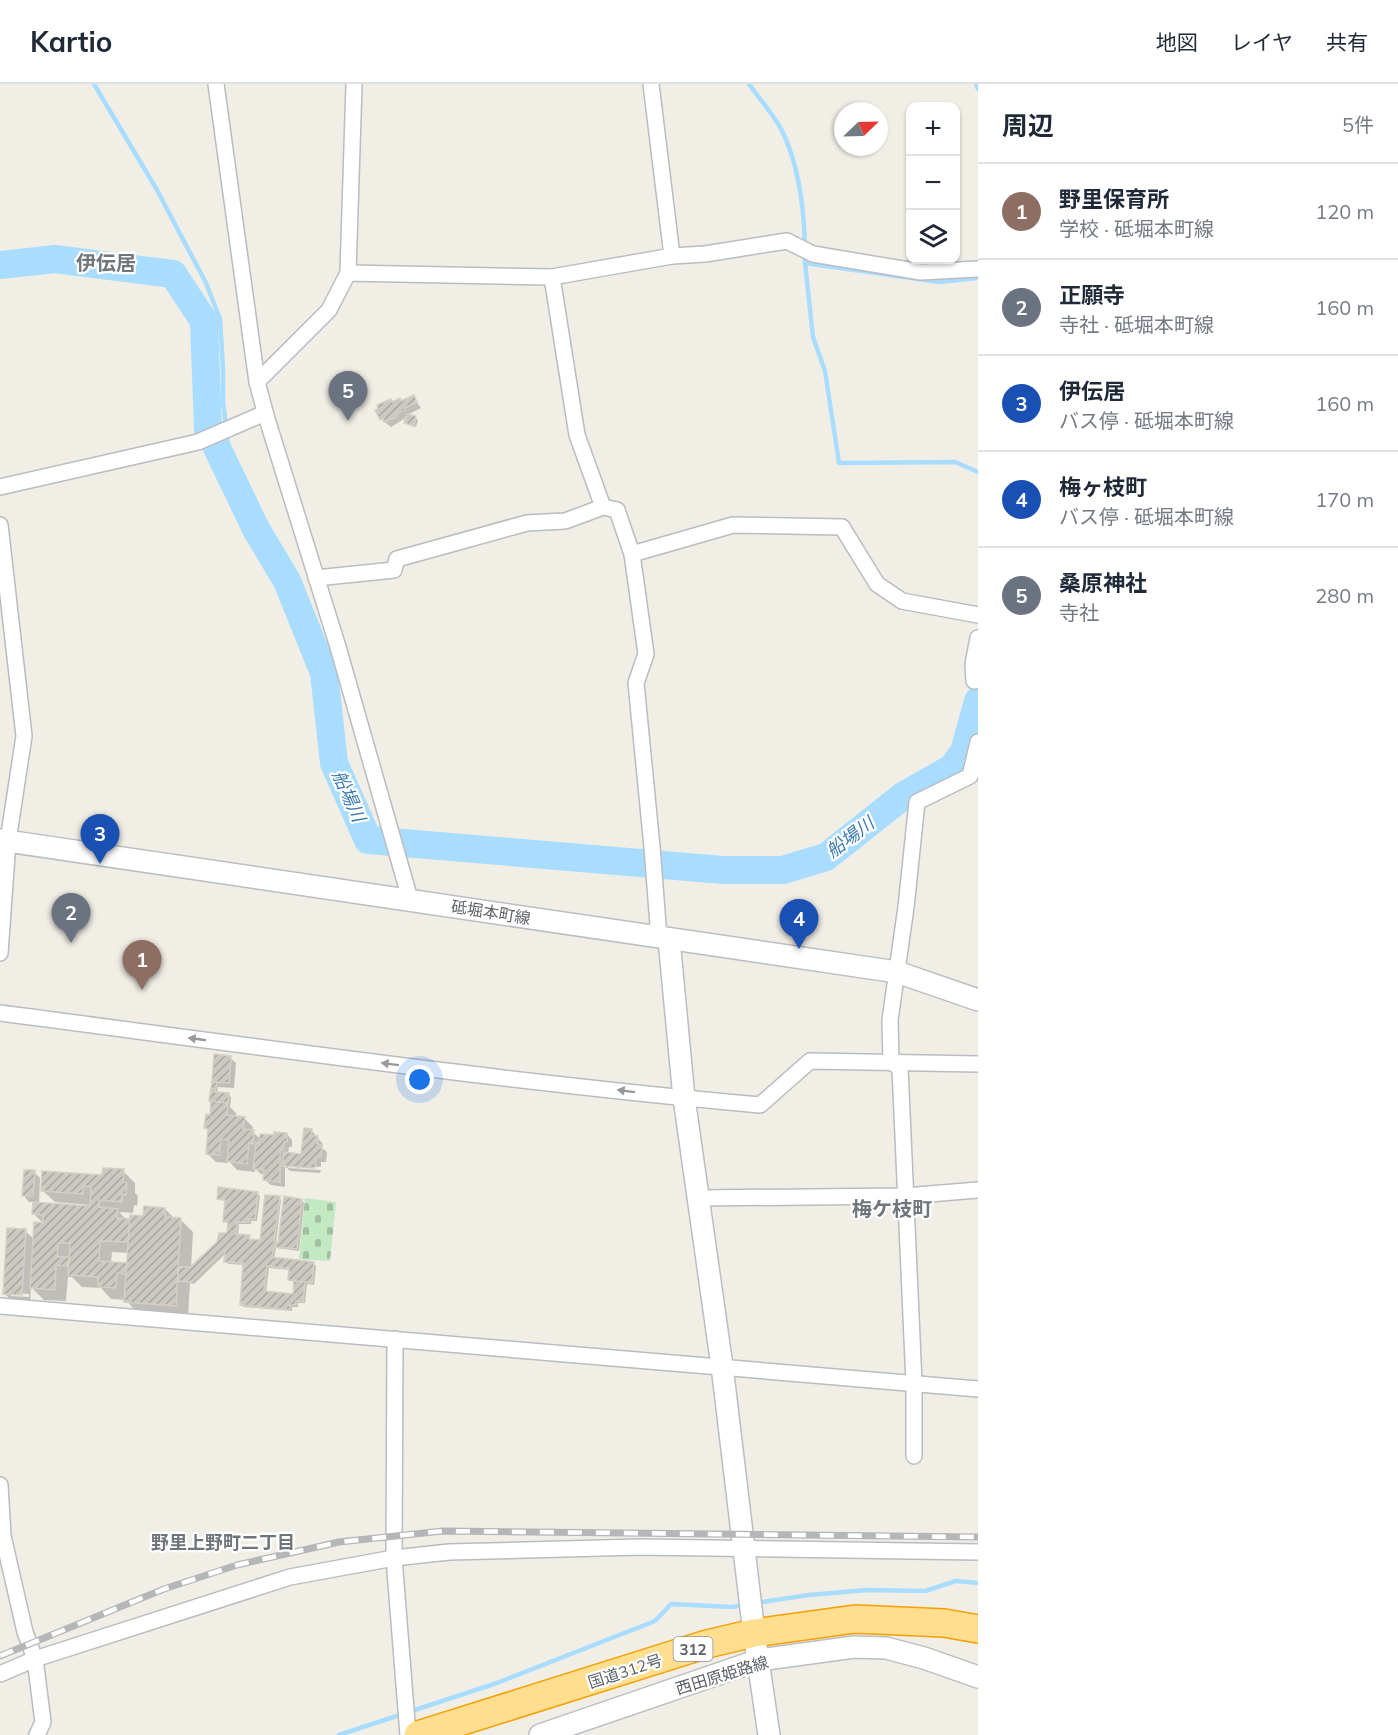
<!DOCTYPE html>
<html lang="ja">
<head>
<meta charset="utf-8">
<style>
	:root { --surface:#fff; --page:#f2f2f3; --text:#1f2937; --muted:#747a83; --line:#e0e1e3; --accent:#db2777 }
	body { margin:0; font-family:Mulish,"Noto Sans JP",sans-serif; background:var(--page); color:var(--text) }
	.controls { position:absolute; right:18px; top:18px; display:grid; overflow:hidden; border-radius:12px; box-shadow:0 2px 4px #0004 }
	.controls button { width:54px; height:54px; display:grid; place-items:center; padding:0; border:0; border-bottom:2px solid var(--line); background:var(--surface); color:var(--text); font:30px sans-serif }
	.compass { position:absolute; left:834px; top:18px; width:54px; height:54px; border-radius:50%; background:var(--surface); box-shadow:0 2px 4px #0004; rotate:67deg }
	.you { position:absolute; left:420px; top:996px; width:21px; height:21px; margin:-15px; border:4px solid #fff; border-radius:50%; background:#1a73e8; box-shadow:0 0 0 9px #1a73e833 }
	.badge { display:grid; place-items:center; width:39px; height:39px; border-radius:50%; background:var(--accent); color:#fff; font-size:20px; font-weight:700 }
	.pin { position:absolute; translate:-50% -50px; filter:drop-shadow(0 2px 3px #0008) }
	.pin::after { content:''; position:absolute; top:32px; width:21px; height:18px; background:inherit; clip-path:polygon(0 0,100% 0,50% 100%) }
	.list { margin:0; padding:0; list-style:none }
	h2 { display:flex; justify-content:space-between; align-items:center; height:78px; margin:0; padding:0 24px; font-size:26px }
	h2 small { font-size:20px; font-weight:400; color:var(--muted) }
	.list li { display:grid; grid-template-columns:39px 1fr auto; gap:18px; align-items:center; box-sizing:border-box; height:96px; padding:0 24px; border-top:2px solid var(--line) }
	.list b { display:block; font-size:22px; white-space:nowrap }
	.list p { margin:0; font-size:20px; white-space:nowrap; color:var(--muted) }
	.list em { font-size:20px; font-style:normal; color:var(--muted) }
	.icon { flex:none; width:33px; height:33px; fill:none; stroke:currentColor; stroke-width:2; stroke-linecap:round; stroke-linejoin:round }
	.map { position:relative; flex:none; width:978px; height:1651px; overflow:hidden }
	header { display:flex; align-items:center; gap:36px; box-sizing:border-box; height:84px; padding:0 30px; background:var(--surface); border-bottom:2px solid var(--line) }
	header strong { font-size:28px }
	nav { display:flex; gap:33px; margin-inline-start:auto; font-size:21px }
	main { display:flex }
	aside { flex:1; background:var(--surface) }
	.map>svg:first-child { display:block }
	.cemetery { fill:url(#cemetery-stones) }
	.shadow { fill:#0003; fill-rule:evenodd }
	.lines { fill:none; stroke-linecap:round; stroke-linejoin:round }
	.stream { stroke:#a8ddff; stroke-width:4.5 }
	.river { stroke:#a8ddff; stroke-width:28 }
	.building { fill:url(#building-hatch); stroke:#d6d0c4; stroke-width:1.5 }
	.street-casing { stroke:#b9bcc0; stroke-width:18 }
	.secondary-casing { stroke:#babdc3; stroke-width:24 }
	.highway-casing { stroke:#f79f00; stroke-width:30 }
	.street { stroke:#fff; stroke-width:15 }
	.secondary { stroke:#fff; stroke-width:21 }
	.highway { stroke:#ffde8f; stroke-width:27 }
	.rail-casing { stroke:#b5b6b7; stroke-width:7 }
	.rail { stroke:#fff; stroke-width:4.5; stroke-dasharray:14; stroke-linecap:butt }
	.oneway { fill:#96999c }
	.labels { text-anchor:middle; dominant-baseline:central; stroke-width:4.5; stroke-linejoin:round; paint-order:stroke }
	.shield { fill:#fff; stroke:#8e9195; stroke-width:1.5 }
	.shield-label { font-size:15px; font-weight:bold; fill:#5e6267 }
	.street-label { font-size:16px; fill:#5e6267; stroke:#fff }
	.water-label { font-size:18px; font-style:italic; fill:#3b79af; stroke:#fff }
	.neighbourhood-label { font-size:18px; font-weight:bold; fill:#6f757a; stroke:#fff }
	.quarter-label { font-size:20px; font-weight:bold; fill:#6f757a; stroke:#fff }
</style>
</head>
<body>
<header>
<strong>Kartio</strong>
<nav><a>地図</a><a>レイヤ</a><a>共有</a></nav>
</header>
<main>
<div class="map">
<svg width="978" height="1651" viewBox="0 0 978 1651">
	<defs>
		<pattern id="cemetery-stones" width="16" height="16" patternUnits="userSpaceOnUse" patternTransform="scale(1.5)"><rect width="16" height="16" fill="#c3e9c2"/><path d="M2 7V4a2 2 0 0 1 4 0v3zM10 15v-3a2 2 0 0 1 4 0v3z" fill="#a2c0a1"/></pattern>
		<pattern id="building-hatch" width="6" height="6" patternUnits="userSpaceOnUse" patternTransform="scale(1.5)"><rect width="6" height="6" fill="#ccc9c3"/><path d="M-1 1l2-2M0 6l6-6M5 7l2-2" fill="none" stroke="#a9a7a2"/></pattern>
	</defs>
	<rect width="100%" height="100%" fill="#f1eee6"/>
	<!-- cemetery -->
	<polygon class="cemetery" points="305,1114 336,1118 330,1177 299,1175"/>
	<!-- shadow -->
	<g class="shadow">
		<polygon points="413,313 421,324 409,330 418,336 416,343 406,339 407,333 391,343 381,335 393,319"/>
		<polygon points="230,974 236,979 234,1004 218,1003 217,1009 229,1010 231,1013 230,1023 236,1029 236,1033 244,1034 253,1043 252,1048 261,1055 287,1050 292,1056 292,1063 289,1063 288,1070 303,1072 311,1046 323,1060 322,1064 327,1068 326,1078 321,1078 321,1083 288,1081 288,1084 321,1086 320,1089 290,1087 285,1082 285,1103 271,1101 265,1096 265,1090 261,1090 255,1085 255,1088 237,1086 228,1076 228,1079 216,1078 207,1069 210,1047 206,1043 211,1032 213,999"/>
		<path d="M123,1087L135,1099V1109L138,1112L137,1122L134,1121L133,1129L119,1128L127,1136L144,1134L165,1125L175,1135L181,1136L193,1148L191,1185L228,1150L229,1140L225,1137L227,1118L219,1115L257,1109L260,1112L257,1137H251V1140H239L238,1152L249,1153L251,1156L262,1157L279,1114L281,1116L276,1159L279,1160L302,1116L304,1119L299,1167L276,1164L274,1175L314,1180L316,1182L314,1201L307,1200L305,1219H298V1223H292V1227L244,1223L242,1221L245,1181L228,1180L226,1177V1169L194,1200L190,1199L188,1233L138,1230L126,1216L111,1215L101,1204L82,1203L72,1193H68L66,1217L44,1216L31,1203L30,1219L13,1218L4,1209L25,1147L35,1156L44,1140L34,1130L35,1118H29L24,1112L34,1088L40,1094L39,1120L91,1124L92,1121L55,1118L42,1106ZM112,1168L129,1169L128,1180L111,1179ZM269,1184L291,1186L290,1196L296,1199L294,1212L266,1208ZM11,1209L29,1210V1213L11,1212Z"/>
	</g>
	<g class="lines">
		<!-- stream -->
		<g class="stream">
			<polyline points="94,0 157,106 206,199 220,235 223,285 223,317 228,362 243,396 256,445"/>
			<path d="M749,0C760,16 776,33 784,51C799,84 804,125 805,162"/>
			<polyline points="976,0 978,5"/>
			<polyline points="805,170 805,179 939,198 978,194"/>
			<polyline points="805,179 813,253 825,287 839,379 955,378 978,388"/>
			<polyline points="755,1519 809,1511 867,1506 925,1507 956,1497 978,1499"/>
			<polyline points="339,1651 497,1599 655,1537 671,1520 732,1523 744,1521"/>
		</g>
		<!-- river -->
		<polyline class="river" points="0,181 55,175 173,190 204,237 208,345 256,445 287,497 324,589 334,679 368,756 723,786 783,786 826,773 903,712 952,684 964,668 978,617"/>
	</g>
	<!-- building -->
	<g class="building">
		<polygon points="414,311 417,318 404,324 405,326 396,330 397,333 384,338 383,334 380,336 375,326 378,325 377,321 391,315 392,318 400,314 401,317"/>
		<polygon points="407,330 416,332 414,342 404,339"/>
		<polygon points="214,970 231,972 229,999 212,998"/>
		<polygon points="212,998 217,998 215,1008 229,1009 228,1019 209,1017"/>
		<polygon points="211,1017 228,1019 227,1031 245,1033 243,1045 254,1046 253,1060 249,1059 247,1080 227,1077 229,1056 221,1055 219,1071 206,1070 208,1045 204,1044 206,1030 210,1031"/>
		<polygon points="304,1044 312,1045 311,1052 318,1052 317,1060 322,1061 321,1073 316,1073 315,1084 282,1082 284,1068 301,1070"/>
		<polygon points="274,1048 287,1049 287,1058 284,1058 283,1066 280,1066 280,1098 263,1096 264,1086 253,1085 256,1058 259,1059 260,1050 274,1051"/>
		<polygon points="103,1084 124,1085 123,1098 127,1099 126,1111 122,1110 122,1118 99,1116 99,1123 118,1125 117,1134 130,1135 128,1158 100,1157 99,1177 127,1179 126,1190 117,1189 116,1204 98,1203 98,1193 68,1191 70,1159 58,1159 57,1173 69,1173 68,1182 56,1181 55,1206 30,1204 34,1138 43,1139 43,1131 32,1130 33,1118 90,1122 91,1103 83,1102 83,1110 41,1107 42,1087 102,1091"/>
		<polygon points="24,1086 35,1086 33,1112 22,1112"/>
		<polygon points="218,1103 258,1108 255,1135 249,1135 249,1138 237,1138 236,1150 250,1151 249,1155 260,1156 265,1111 280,1112 274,1157 278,1158 284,1112 302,1115 297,1165 274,1163 272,1173 314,1178 312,1199 288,1196 289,1185 267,1182 264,1207 293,1210 294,1197 305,1198 303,1218 296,1217 296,1221 290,1221 290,1226 240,1221 243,1179 224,1178 225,1166 191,1198 177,1197 178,1183 190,1183 217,1158 219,1149 227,1149 228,1138 223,1138 225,1116 217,1115"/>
		<polygon points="144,1122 165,1124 165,1133 181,1134 176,1222 124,1218 130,1131 143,1132"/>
		<polygon points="7,1144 26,1145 22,1211 3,1210"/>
	</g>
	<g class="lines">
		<!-- street casing -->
		<g class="street-casing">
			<g id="street">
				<polyline points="216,0 257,298 267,335 338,563 410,815"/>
				<polyline points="651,0 672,172"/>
				<polyline points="348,189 354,0"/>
				<polyline points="552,193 577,351 603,423 617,426 632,470 646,570 636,599 652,763 659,854"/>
				<polyline points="257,298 329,226 348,189 552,193 672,172 705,170 787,157 813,170 921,188 978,185"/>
				<polyline points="0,403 198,358 265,329"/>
				<polyline points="0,441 24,652 8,757 0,869"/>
				<polyline points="632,470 733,441 842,443 877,500 902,517 978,531"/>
				<polyline points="316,494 394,486 397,475 527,439 565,437 603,423"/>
				<polyline points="978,554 973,580 974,597 978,595"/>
				<path d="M0,929C253,962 506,998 760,1021L810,977L978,980"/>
				<polyline points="891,978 900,984 914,1299 914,1372"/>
				<polyline points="891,978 890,936 906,823 917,718 970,692 978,658"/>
				<polyline points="698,1114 905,1112 978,1106"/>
				<polyline points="0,1222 978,1305"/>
				<polyline points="395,1255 394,1474 408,1651"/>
				<polyline points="0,1401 3,1452 25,1548 35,1575 43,1638 37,1651"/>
				<polyline points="0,1590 35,1575 290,1493 394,1474 449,1468 639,1463 978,1468"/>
			</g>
		</g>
		<!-- secondary casing -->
		<g class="secondary-casing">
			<g id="secondary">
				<polyline points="0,756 897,888 978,916"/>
				<polyline points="669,856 684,1014 722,1282 754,1549 769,1651"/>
				<polyline points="540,1651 759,1576 854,1563 886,1564 924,1574 978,1593"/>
			</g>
		</g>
		<!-- highway casing -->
		<g class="highway-casing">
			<polyline id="highway" points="418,1651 707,1560 754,1549 855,1535 944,1539 978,1545"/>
		</g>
		<!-- street -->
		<use href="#street" class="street"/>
		<!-- secondary -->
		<use href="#secondary" class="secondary"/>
		<!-- highway -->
		<use href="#highway" class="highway"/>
		<!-- rail casing -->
		<g class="rail-casing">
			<polyline id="rail" points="0,1572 164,1505 237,1481 339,1458 443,1447 978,1453"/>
		</g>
		<!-- rail -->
		<use href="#rail" class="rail"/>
	</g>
	<!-- one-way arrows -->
	<defs><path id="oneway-solid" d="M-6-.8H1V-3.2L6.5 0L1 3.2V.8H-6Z" transform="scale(1.5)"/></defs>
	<g class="oneway">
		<use href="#oneway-solid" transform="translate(197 955) rotate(-172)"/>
		<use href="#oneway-solid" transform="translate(390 980) rotate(-173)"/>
		<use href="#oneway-solid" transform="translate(626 1007) rotate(-173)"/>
	</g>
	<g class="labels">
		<!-- shield labels -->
		<rect class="shield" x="673.5" y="1553" width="39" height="24" rx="4.5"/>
		<g class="shield-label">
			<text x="693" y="1565">312</text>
		</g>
		<!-- street labels -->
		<g class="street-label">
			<text transform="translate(491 828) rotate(9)">砥堀本町線</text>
			<text transform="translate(625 1587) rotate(-18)">国道312号</text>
			<text transform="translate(722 1591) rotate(-17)">西田原姫路線</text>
		</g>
		<!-- water labels -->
		<g class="water-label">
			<text transform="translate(349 712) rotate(66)">船場川</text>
			<text transform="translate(850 753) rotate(-37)">船場川</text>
		</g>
		<!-- neighbourhood labels -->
		<g class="neighbourhood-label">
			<text x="223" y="1458">野里上野町二丁目</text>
		</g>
		<!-- quarter labels -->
		<g class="quarter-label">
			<text x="106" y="178">伊伝居</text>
			<text x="892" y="1124">梅ケ枝町</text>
		</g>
	</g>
</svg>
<div class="controls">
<button>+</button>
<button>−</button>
<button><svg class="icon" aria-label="layers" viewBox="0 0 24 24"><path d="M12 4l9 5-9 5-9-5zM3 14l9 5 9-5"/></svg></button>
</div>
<svg class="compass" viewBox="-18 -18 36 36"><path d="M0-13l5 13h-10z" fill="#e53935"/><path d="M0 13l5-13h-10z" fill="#747a83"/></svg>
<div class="you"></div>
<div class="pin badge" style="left:142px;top:906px;background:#8d6e63">1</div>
<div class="pin badge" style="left:71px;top:859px;background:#6b7280">2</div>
<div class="pin badge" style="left:100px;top:780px;background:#1a4fb4">3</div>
<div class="pin badge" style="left:799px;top:865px;background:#1a4fb4">4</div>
<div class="pin badge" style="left:348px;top:337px;background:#6b7280">5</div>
</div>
<aside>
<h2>周辺<small>5件</small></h2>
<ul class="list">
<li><span class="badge" style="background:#8d6e63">1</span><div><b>野里保育所</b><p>学校 · 砥堀本町線</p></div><em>120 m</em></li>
<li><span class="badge" style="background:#6b7280">2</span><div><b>正願寺</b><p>寺社 · 砥堀本町線</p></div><em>160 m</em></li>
<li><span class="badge" style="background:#1a4fb4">3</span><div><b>伊伝居</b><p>バス停 · 砥堀本町線</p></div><em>160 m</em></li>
<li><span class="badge" style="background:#1a4fb4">4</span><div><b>梅ヶ枝町</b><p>バス停 · 砥堀本町線</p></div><em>170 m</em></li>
<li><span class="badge" style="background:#6b7280">5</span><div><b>桑原神社</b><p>寺社</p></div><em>280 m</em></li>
</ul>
</aside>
</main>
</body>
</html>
